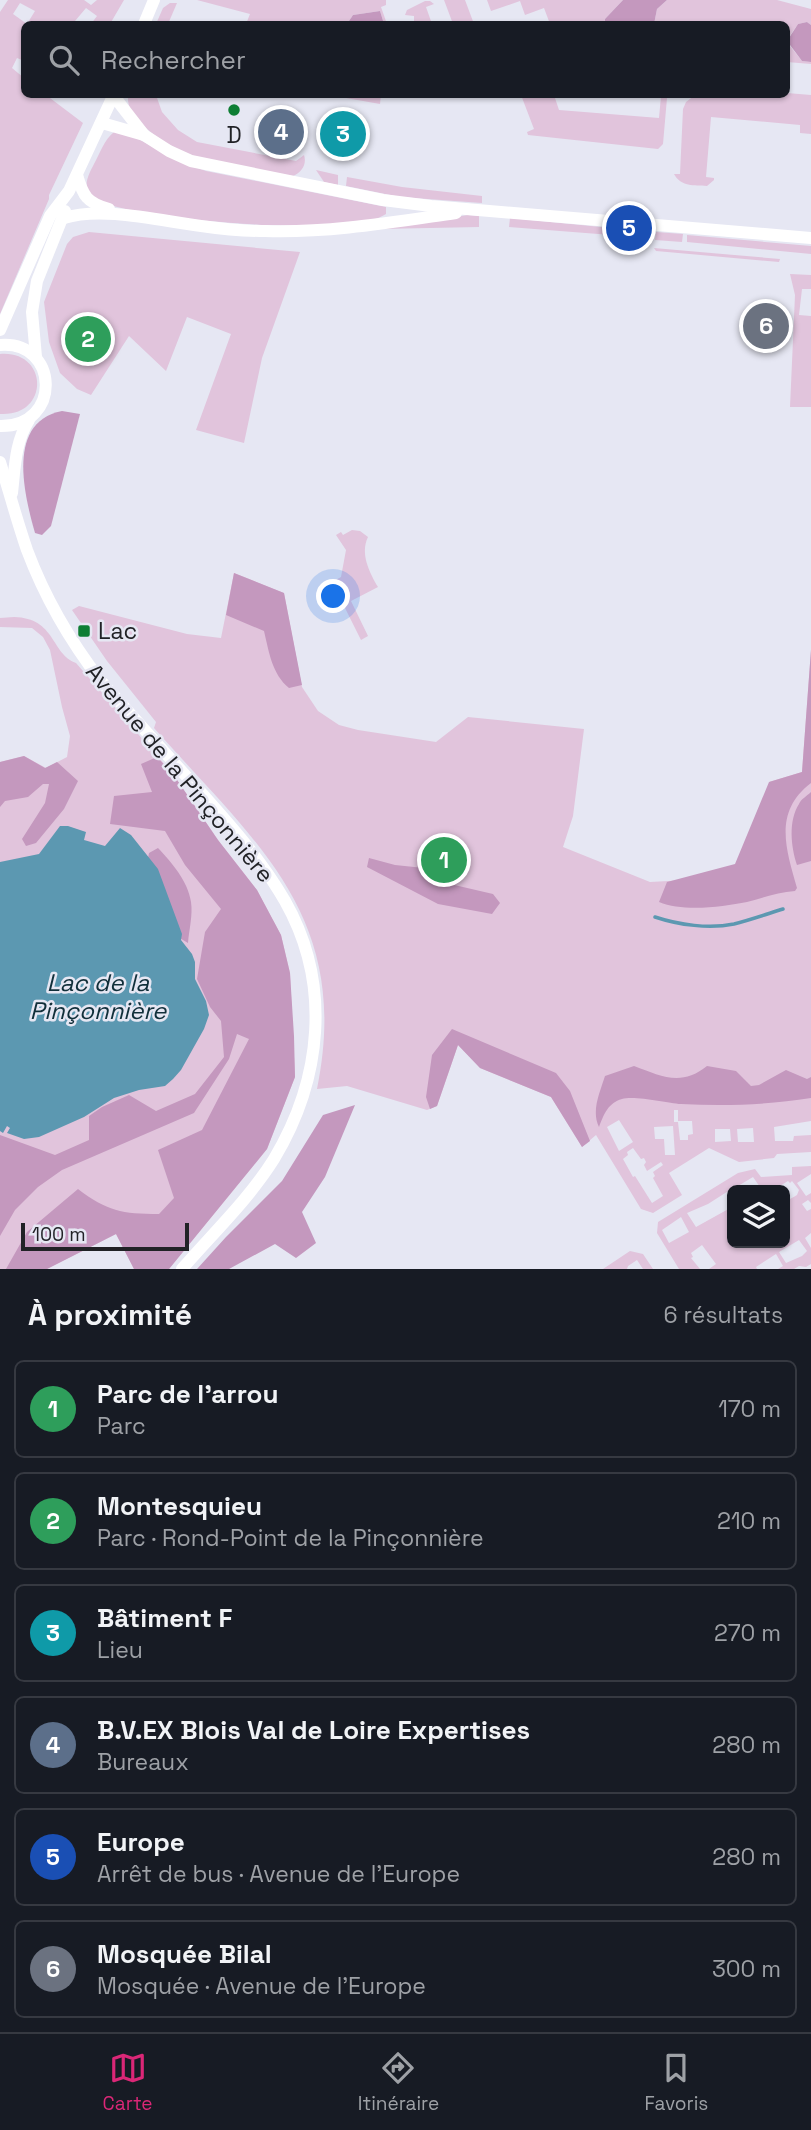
<!DOCTYPE html>
<html lang="fr">
<head>
<meta charset="utf-8">
<style>
	:root { --surface:#171b24; --page:#20242c; --text:#f1f3f6; --muted:#9ea1a6; --line:#363941; --accent:#db2777 }
	body { margin:0; font-family:"Space Grotesk",sans-serif; background:var(--page); color:var(--text) }
	.controls { position:absolute; right:21px; bottom:21px; display:grid; overflow:hidden; border-radius:10px; box-shadow:0 2px 5px #0004 }
	.controls button { width:63px; height:63px; display:grid; place-items:center; padding:0; border:0; border-bottom:2px solid var(--line); background:var(--surface); color:var(--text); font:35px sans-serif }
	.scale { position:absolute; left:21px; bottom:18px; width:168px; box-sizing:border-box; padding-left:7px; border:4px solid #212226; border-top:0; font-size:19px; line-height:24px; white-space:nowrap; color:#212226; -webkit-text-stroke:5px #e6e7f3; paint-order:stroke }
	.you { position:absolute; left:334px; top:597px; width:24px; height:24px; margin:-18px; border:5px solid #fff; border-radius:50%; background:#1a73e8; box-shadow:0 0 0 10px #1a73e833 }
	.badge { display:grid; place-items:center; width:46px; height:46px; border-radius:50%; background:var(--accent); color:#fff; font-size:23px; font-weight:700 }
	.pin { position:absolute; translate:-50% -50%; border:4px solid #fff; box-shadow:0 2px 7px #0006 }
	.list { margin:0; padding:0; list-style:none }
	h2 { display:flex; justify-content:space-between; align-items:center; height:91px; margin:0; padding:0 28px; font-size:30px }
	h2 small { font-size:23px; font-weight:400; color:var(--muted) }
	.list li { display:grid; grid-template-columns:46px 1fr auto; gap:21px; align-items:center; box-sizing:border-box; height:98px; margin:0 14px 14px; padding:0 14px; border:2px solid var(--line); border-radius:10px }
	.list b { display:block; font-size:26px; white-space:nowrap }
	.list p { margin:0; font-size:23px; white-space:nowrap; color:var(--muted) }
	.list em { font-size:23px; font-style:normal; color:var(--muted) }
	.icon { flex:none; width:38px; height:38px; fill:none; stroke:currentColor; stroke-width:2; stroke-linecap:round; stroke-linejoin:round }
	.map { position:relative; flex:none; width:811px; height:1269px; overflow:hidden }
	.search { position:absolute; background:var(--surface); box-shadow:0 2px 5px #0004; left:21px; right:21px; top:21px; height:77px; display:flex; align-items:center; gap:18px; box-sizing:border-box; padding:0 24px; border-radius:10px; color:var(--muted); font-size:26px }
	.sheet { height:763px; background:var(--surface) }
	nav { display:flex; justify-content:space-around; align-items:center; box-sizing:border-box; height:98px; border-top:2px solid var(--line); background:var(--surface); font-size:19px; color:var(--muted) }
	nav a { display:grid; justify-items:center; gap:4px }
	nav .on { color:var(--accent) }
	.map>svg:first-child { display:block }
	.green { fill:#e1c4dc; fill-rule:evenodd }
	.forest { fill:#c498be }
	.water { fill:#5c98b1 }
	.lines { fill:none; stroke-linecap:round; stroke-linejoin:round }
	.stream { stroke:#5c98b1; stroke-width:3.5 }
	.secondary { stroke:#fff; stroke-width:12 }
	.poi-dot { fill:#0e7e34; stroke:#e6e7f3; stroke-width:2.5 }
	.labels { text-anchor:middle; dominant-baseline:central; stroke-width:5; stroke-linejoin:round; paint-order:stroke }
	.poi-label { font-size:23px; fill:#212226; stroke:#e6e7f3 }
	.street-label { font-size:23px; fill:#212226; stroke:#e6e7f3 }
	.water-label { font-size:24px; font-style:italic; fill:#112f3a; stroke:#e6e7f3 }
</style>
</head>
<body>
<div class="map">
<svg width="811" height="1269" viewBox="0 0 811 1269">
	<rect width="100%" height="100%" fill="#e6e7f3"/>
	<!-- green -->
	<g class="green">
		<path d="M8,0H84L91,5L97,0H124L110,24H91L97,16L86,8L75,21L80,24H24V61L17,58L12,68L24,78V94L46,95L83,123L49,195V199L0,314V12ZM20,3L35,11L27,24L13,14Z"/>
		<polygon points="197,0 386,0 386,5 381,7 387,24 384,24 380,11 353,15 347,24 246,24 250,14"/>
		<polygon points="444,0 465,0 474,24 453,24"/>
		<polygon points="487,0 623,0 605,19 605,24 550,24 544,8 525,15 520,1 491,11"/>
		<polygon points="667,0 777,0 811,9 811,25 807,22 798,24 787,40 786,24 693,24 668,22 667,24 654,24 657,9"/>
		<polygon points="425,1 430,1 434,4 426,7 432,24 414,24 414,16 405,15 407,10"/>
		<polygon points="170,3 177,3 168,24 156,24 163,8"/>
		<polygon points="786,41 802,61 811,62 811,64 787,62"/>
		<path d="M787,93L811,95V134L800,133V125L711,117L706,177L714,178V180L707,186C694,185 681,187 674,174H680L683,109L686,102L695,95L786,94Z"/>
		<path d="M128,95H156L162,112L178,130L197,142L296,161L304,155C307,164 302,172 293,176C241,167 180,164 141,123C133,113 127,108 128,95Z"/>
		<polygon points="329,95 381,95 380,104"/>
		<polygon points="521,95 554,95 559,110 659,118 661,96 667,98 663,144 658,149 528,135 527,132 534,129"/>
		<path d="M114,132L127,133L183,163L206,171L386,207V214C382,216 377,219 371,220C342,226 294,226 264,225C232,223 108,216 90,194C82,185 90,172 94,164C100,153 104,140 114,132Z"/>
		<polygon points="316,170 338,175 338,185 324,182"/>
		<polygon points="347,177 402,187 482,196 482,203 400,197 346,186"/>
		<polygon points="468,215 479,216 479,227 380,229"/>
		<polygon points="510,218 611,228 611,235 509,227"/>
		<polygon points="89,232 300,252 262,358 244,443 196,430 231,334 187,317 166,371 129,336 91,395 77,389 60,373 49,342 44,302 67,244 73,237"/>
		<polygon points="656,232 683,234 682,242 655,240"/>
		<polygon points="687,235 811,246 811,254 687,242"/>
		<polygon points="654,248 780,259 779,262 656,251"/>
		<polygon points="790,274 811,275 811,289 802,289 799,315 811,316 811,407 790,407 795,295"/>
		<path d="M0,354C49,350 50,417 0,414Z"/>
		<path d="M352,530L360,531L368,537C360,553 369,572 378,587L351,601L368,636L361,640L332,582L341,577L346,550L336,535L341,532L343,535Z"/>
		<path d="M234,573L284,593L302,687L318,711L339,725L358,730L436,742L468,717L584,729L573,816L563,847L650,882L779,875L769,782L802,772L811,650V1121L774,1127L775,1141H793L794,1136L811,1135V1152L777,1154L774,1158L739,1162L709,1148L669,1173L682,1195L653,1213L641,1209L596,1135L582,1147L551,1097L480,1068L458,1045L437,1106L427,1110L347,1086L317,1089C352,917 257,844 154,728L156,722L107,661L72,610L79,606L187,634L221,638ZM674,1110H678V1121H692L693,1134L688,1135V1140H680L678,1122H674ZM619,1120L633,1142L619,1151L607,1127ZM673,1126L675,1155H665L664,1139H655L654,1127ZM753,1128L754,1142H738L737,1129ZM730,1129L731,1141L715,1142V1129ZM633,1148L641,1159L644,1158L646,1162L644,1165L647,1171L661,1162L663,1165L653,1172L655,1176L653,1178L663,1196L652,1203L635,1176L633,1177L623,1159L628,1155L627,1152Z"/>
		<path d="M14,617C56,618 51,654 76,663L173,774L218,840L257,890L281,935L290,973L295,1077L267,1149L169,1269H134L116,1234L47,1269H0V762L24,756L46,768L67,757L70,736L62,707L50,650L43,637L32,628L0,627V618Z"/>
		<path d="M811,1166V1174L797,1183L806,1196L811,1193V1203L808,1200L802,1204L807,1211L811,1209V1233L805,1238L811,1248V1264L806,1267L799,1266L794,1269H778L783,1266L776,1254L756,1267L757,1269H709L716,1264L702,1245L691,1253L693,1257L691,1258L700,1269H679L657,1233L658,1222L738,1173L755,1169L761,1177L792,1175V1167ZM753,1177L760,1187L757,1190L775,1189L788,1181L790,1183L792,1181L799,1190L797,1195L785,1202V1243H732V1207L696,1227L687,1213L708,1204L733,1188L741,1190L738,1186ZM681,1217L689,1232L669,1243L662,1230ZM799,1240L807,1251L802,1256L786,1263L779,1252Z"/>
		<polygon points="630,1251 643,1254 653,1269 643,1269 637,1260 628,1266 627,1269 603,1269"/>
	</g>
	<!-- forest -->
	<g class="forest">
		<polygon points="623,0 667,0 657,9 654,24 605,24 605,19"/>
		<polygon points="380,11 384,24 347,24 353,15"/>
		<polygon points="807,22 811,25 811,62 802,61 787,41 798,24"/>
		<path d="M62,411L80,414L51,526L42,535L35,533C24,494 6,422 62,411Z"/>
		<path d="M234,573L284,593L302,685L289,688C272,674 269,652 264,631L226,615Z"/>
		<path d="M811,650V783C773,812 786,849 797,888L795,891C778,892 763,898 747,902C722,907 683,912 659,902L667,882L735,864L769,782L802,772Z"/>
		<polygon points="24,756 45,768 57,762 78,781 64,809 36,843 26,846 22,839 45,803 49,784 43,784 28,797 5,801 0,807 0,762"/>
		<path d="M157,757L173,774L218,840L257,890L281,935L290,973L294,1036L295,1077L267,1149L169,1269H134L116,1234L47,1269H6L27,1232L78,1189C107,1211 122,1214 159,1214L174,1198L158,1150L202,1130L249,1039L237,1034L229,1059L194,1113L62,1170L38,1187L15,1210L0,1236V1135L55,1155L89,1140V1116L102,1107L129,1095L156,1111L195,1094L224,1057L221,1021L210,1007L197,979L205,932L221,909L185,865L165,831L110,824L114,796L152,792L141,764Z"/>
		<path d="M811,792V861L797,865C791,847 788,821 799,804C801,799 807,796 811,792Z"/>
		<path d="M158,848C172,863 188,881 191,902C193,915 189,930 188,943L173,934L147,863L149,853Z"/>
		<polygon points="369,858 395,865 424,868 450,884 493,894 500,903 492,914 438,904 367,867"/>
		<polygon points="452,1029 556,1073 570,1091 590,1141 582,1147 551,1097 480,1068 458,1045 437,1106 430,1109 426,1097 432,1055"/>
		<path d="M634,1066C661,1076 681,1087 707,1066L736,1071L751,1086L759,1085L786,1070L807,1079L811,1077V1098C768,1105 725,1106 681,1104C667,1103 634,1095 622,1099C608,1103 604,1114 599,1127C591,1111 600,1092 605,1076Z"/>
		<polygon points="355,1105 325,1177 302,1212 316,1243 296,1258 275,1244 229,1269 197,1269 226,1237 282,1181 323,1115"/>
	</g>
	<!-- water -->
	<polygon class="water" points="60,826 68,826 86,832 84,840 105,846 120,828 131,835 158,869 182,934 181,940 192,954 195,962 195,979 206,1001 209,1015 204,1029 181,1070 173,1079 165,1086 139,1090 114,1098 84,1117 39,1137 24,1139 7,1133 10,1128 7,1126 3,1133 0,1131 0,862 39,854"/>
	<g class="lines">
		<!-- stream -->
		<path class="stream" d="M655,917C679,925 709,929 734,924C750,920 767,914 783,909"/>
		<!-- secondary -->
		<g class="secondary">
			<polyline points="144,24 154,0"/>
			<polyline points="113,95 144,135"/>
			<polyline points="102,123 144,135 169,151 191,161 383,200 431,206 811,238"/>
			<path d="M77,175C83,196 87,203 109,209"/>
			<path d="M64,218C102,206 161,221 201,226C222,229 244,231 265,231C330,233 393,222 456,213"/>
			<polyline points="0,330 50,216 69,191 114,94"/>
			<path d="M0,345C59,340 63,427 0,426"/>
			<polyline points="36,357 32,312 37,281 65,211"/>
			<path d="M0,462C9,491 17,521 27,550C45,598 70,641 101,681C133,717 165,753 197,788C229,824 261,859 285,901C332,984 322,1079 274,1159C249,1199 213,1233 182,1269"/>
			<path d="M12,493C15,467 15,442 29,420"/>
		</g>
	</g>
	<!-- markers -->
	<g class="poi-dot">
		<circle cx="234" cy="110" r="7"/>
		<rect x="77" y="624" width="14" height="14" rx="3.5"/>
	</g>
	<g class="labels">
		<!-- poi labels -->
		<g class="poi-label">
			<text x="234" y="135">D</text>
			<text x="98" y="631" text-anchor="start">Lac</text>
		</g>
		<!-- street labels -->
		<g class="street-label">
			<text transform="translate(180 773) rotate(50)">Avenue de la Pinçonnière</text>
		</g>
		<!-- water labels -->
		<g class="water-label">
			<text x="98" y="982">Lac de la<tspan x="98" dy="28">Pinçonnière</tspan></text>
		</g>
	</g>
</svg>
<div class="controls">
<button><svg class="icon" aria-label="layers" viewBox="0 0 24 24"><path d="M12 4l9 5-9 5-9-5zM3 14l9 5 9-5"/></svg></button>
</div>
<div class="scale">100 m</div>
<div class="you"></div>
<div class="pin badge" style="left:444px;top:860px;background:#2e9e5b">1</div>
<div class="pin badge" style="left:88px;top:339px;background:#2e9e5b">2</div>
<div class="pin badge" style="left:343px;top:134px;background:#0f9aa8">3</div>
<div class="pin badge" style="left:281px;top:132px;background:#5c6f8a">4</div>
<div class="pin badge" style="left:629px;top:228px;background:#1a4fb4">5</div>
<div class="pin badge" style="left:766px;top:326px;background:#6b7280">6</div>
<div class="search"><svg class="icon" aria-label="search" viewBox="0 0 24 24"><circle cx="10" cy="10" r="6"/><path d="M15 15l6 6"/></svg>Rechercher</div>
</div>
<section class="sheet">
<h2>À proximité<small>6 résultats</small></h2>
<ul class="list">
<li><span class="badge" style="background:#2e9e5b">1</span><div><b>Parc de l'arrou</b><p>Parc</p></div><em>170 m</em></li>
<li><span class="badge" style="background:#2e9e5b">2</span><div><b>Montesquieu</b><p>Parc · Rond-Point de la Pinçonnière</p></div><em>210 m</em></li>
<li><span class="badge" style="background:#0f9aa8">3</span><div><b>Bâtiment F</b><p>Lieu</p></div><em>270 m</em></li>
<li><span class="badge" style="background:#5c6f8a">4</span><div><b>B.V.EX Blois Val de Loire Expertises</b><p>Bureaux</p></div><em>280 m</em></li>
<li><span class="badge" style="background:#1a4fb4">5</span><div><b>Europe</b><p>Arrêt de bus · Avenue de l'Europe</p></div><em>280 m</em></li>
<li><span class="badge" style="background:#6b7280">6</span><div><b>Mosquée Bilal</b><p>Mosquée · Avenue de l'Europe</p></div><em>300 m</em></li>
</ul>
</section>
<nav>
<a class="on"><svg class="icon" aria-label="map" viewBox="0 0 24 24"><path d="M3 6l6-2 6 2 6-2v14l-6 2-6-2-6 2zM9 4v14M15 6v14"/></svg>Carte</a>
<a><svg class="icon" aria-label="directions" viewBox="0 0 24 24"><path d="M12 3l9 9-9 9-9-9zM9 14v-3h6M13 9l2 2-2 2"/></svg>Itinéraire</a>
<a><svg class="icon" aria-label="saved" viewBox="0 0 24 24"><path d="M7 4h10v16l-5-4-5 4z"/></svg>Favoris</a>
</nav>
</body>
</html>
